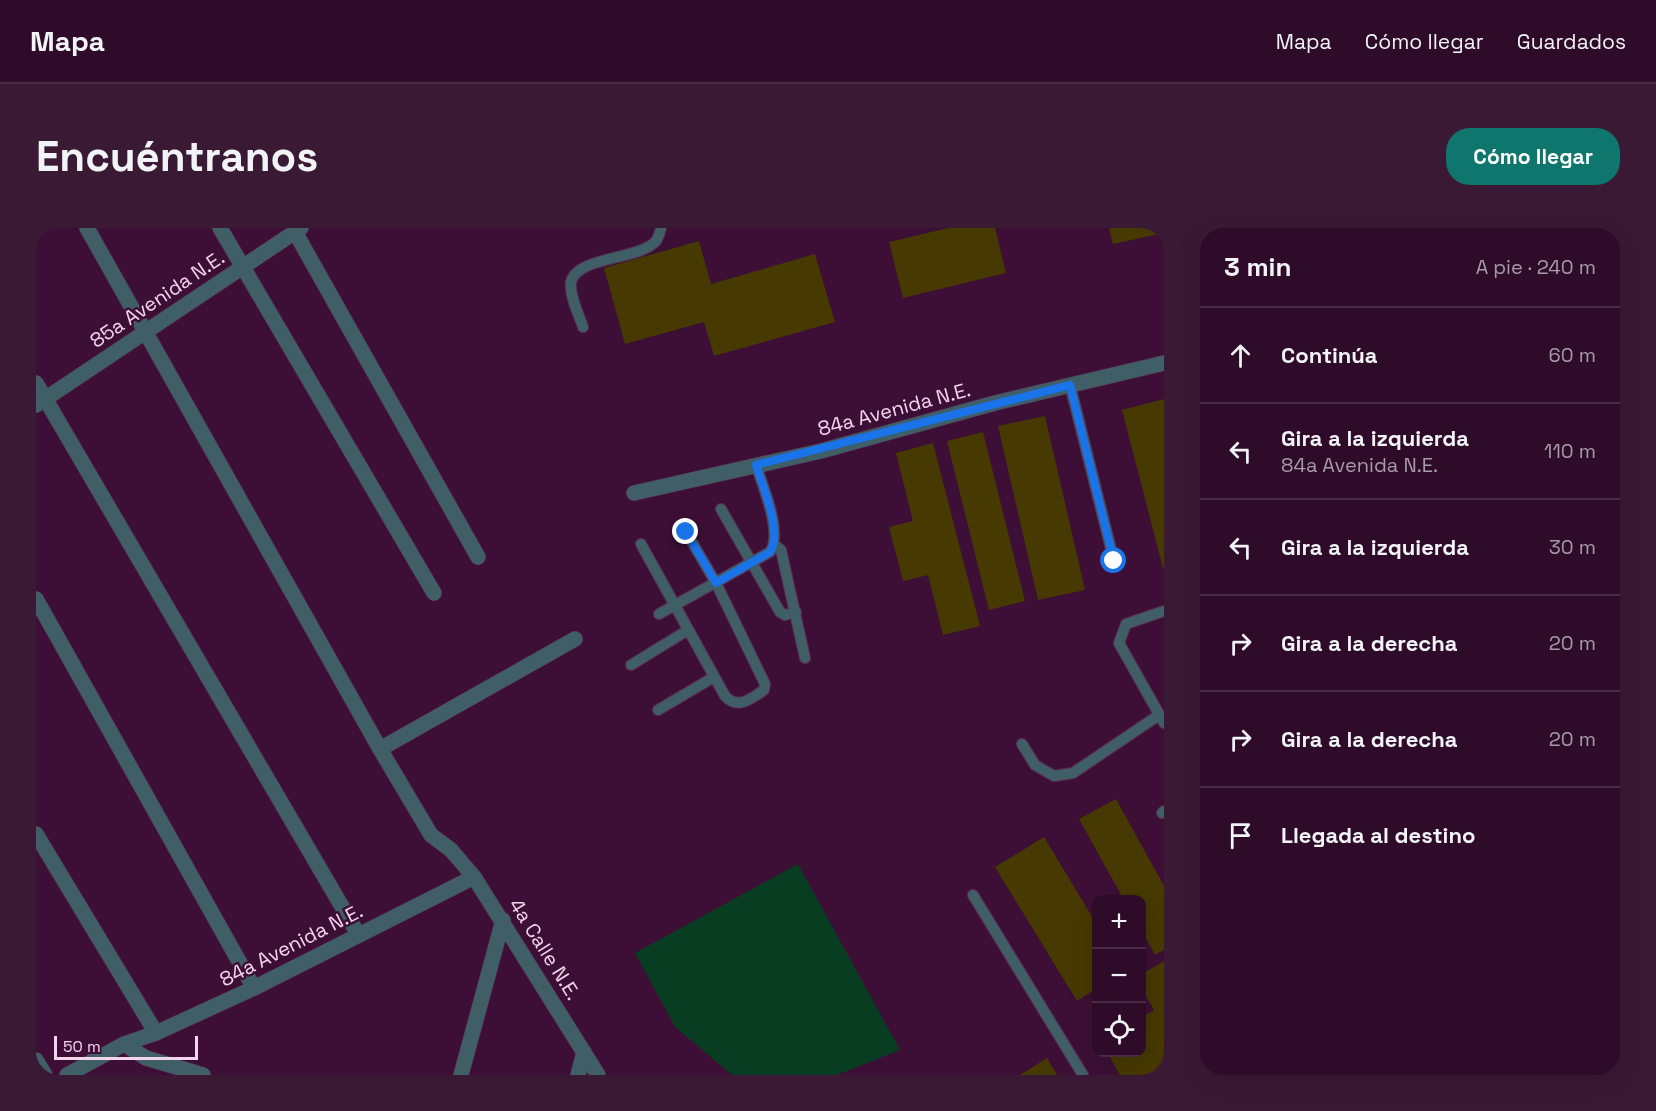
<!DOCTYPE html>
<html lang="es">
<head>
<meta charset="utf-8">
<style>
	:root { --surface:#2e0b28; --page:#3a1934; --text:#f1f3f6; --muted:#a79ba8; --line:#492b45; --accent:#0f766e }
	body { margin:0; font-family:"Space Grotesk",sans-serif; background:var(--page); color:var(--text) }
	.controls { position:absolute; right:18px; bottom:18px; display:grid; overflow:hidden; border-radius:12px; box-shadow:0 6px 24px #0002 }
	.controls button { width:54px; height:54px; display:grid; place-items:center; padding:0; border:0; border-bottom:2px solid var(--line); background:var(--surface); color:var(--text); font:30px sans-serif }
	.scale { position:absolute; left:18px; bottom:15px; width:144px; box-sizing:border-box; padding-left:6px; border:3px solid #f3d5ec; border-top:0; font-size:16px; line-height:21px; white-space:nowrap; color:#f3d5ec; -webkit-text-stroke:4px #3d0f36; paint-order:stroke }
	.stop { position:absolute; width:18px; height:18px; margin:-14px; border:4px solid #1a73e8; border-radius:50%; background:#fff }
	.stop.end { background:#1a73e8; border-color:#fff; box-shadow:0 2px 6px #0008 }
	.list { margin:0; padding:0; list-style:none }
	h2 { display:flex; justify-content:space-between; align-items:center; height:78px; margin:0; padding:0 24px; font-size:26px }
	h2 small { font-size:20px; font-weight:400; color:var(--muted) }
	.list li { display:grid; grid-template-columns:39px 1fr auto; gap:18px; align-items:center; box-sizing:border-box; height:96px; padding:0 24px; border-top:2px solid var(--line) }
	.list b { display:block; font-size:22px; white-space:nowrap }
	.list p { margin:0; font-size:20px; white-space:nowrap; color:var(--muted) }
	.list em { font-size:20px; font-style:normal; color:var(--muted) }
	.icon { flex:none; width:33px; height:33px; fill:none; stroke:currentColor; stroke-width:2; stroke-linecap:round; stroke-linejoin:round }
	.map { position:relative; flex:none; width:1128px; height:847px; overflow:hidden; border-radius:24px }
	header { display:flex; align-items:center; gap:36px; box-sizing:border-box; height:84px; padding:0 30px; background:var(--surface); border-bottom:2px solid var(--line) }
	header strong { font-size:28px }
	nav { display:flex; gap:33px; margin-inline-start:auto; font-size:21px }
	.intro { display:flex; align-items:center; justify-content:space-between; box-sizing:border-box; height:144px; padding:0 36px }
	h1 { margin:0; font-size:42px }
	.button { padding:15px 27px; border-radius:24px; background:var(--accent); color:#fff; font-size:21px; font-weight:700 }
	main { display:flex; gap:36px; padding:0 36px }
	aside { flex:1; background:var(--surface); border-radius:24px; box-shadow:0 6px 24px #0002 }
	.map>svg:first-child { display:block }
	.green { fill:#083d21 }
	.building { fill:#463901 }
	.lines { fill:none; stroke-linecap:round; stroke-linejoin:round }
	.service-casing { stroke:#5a2f53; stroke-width:12 }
	.minor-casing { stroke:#5a2f53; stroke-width:16 }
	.service { stroke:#3f5e66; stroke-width:10 }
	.minor { stroke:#3f5e66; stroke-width:15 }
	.route { stroke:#1a73e8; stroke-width:8 }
	.labels { text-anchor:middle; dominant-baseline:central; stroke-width:5; stroke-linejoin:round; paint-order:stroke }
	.street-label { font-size:20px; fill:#f3d5ec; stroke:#3d0f36 }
</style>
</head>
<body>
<header>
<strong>Mapa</strong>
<nav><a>Mapa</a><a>Cómo llegar</a><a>Guardados</a></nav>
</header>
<div class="intro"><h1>Encuéntranos</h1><a class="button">Cómo llegar</a></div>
<main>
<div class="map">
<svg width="1128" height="847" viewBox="0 0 1128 847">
	<rect width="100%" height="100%" fill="#3d0f36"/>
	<!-- green -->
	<polygon class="green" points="762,636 864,822 801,847 696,847 639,799 599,725"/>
	<!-- building -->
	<g class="building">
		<polygon points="912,0 959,0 970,45 867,70 853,14"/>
		<polygon points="1073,0 1128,0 1128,5 1077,16"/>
		<polygon points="663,13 675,56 779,26 799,94 678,128 668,94 589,116 568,40"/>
		<polygon points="1128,171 1128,340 1127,340 1086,182"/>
		<polygon points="1009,188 1049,362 1002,372 962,198"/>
		<polygon points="947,204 989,373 953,382 911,213"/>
		<polygon points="897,215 944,398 907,407 892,347 867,353 853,299 877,293 860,225"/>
		<polygon points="1080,571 1128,658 1128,722 1119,727 1106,703 1106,672 1088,672 1043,591"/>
		<polygon points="1008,609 1060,695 1060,761 1041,773 959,639"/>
		<polygon points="1128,733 1128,847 1084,847 1071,824 1106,824 1106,789 1118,782 1106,761 1106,746"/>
		<polygon points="1011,830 1021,847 984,847"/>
	</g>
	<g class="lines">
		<!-- service casing -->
		<g class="service-casing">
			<g id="service">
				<path d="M547,99C543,87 533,67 535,54C541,28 604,32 620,13C622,10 624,4 625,0"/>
				<polyline points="1034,157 1078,333"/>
				<polyline points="685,281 744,384 749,387 760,384"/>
				<path d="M605,316L689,468C702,482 715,471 728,462L729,456L680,355L650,304"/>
				<polyline points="739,317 745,322 769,430"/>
				<polyline points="1128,383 1090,396 1083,415 1128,495"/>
				<path d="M623,386L734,324C747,305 727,259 720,237"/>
				<polyline points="595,437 652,402"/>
				<polyline points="622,482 678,449"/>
				<polyline points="986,516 999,537 1018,548 1037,545 1123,487"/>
				<polyline points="1126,585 1128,583"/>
				<polyline points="937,667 1047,847"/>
			</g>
		</g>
		<!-- minor casing -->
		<g class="minor-casing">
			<g id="minor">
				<polyline points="51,0 344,521 395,607 415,622 438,649 562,847"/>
				<polyline points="184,0 398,365"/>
				<polyline points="259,4 442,329"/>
				<polyline points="0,155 322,706"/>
				<polyline points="0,177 265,0"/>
				<polyline points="598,265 785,223 959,175 1128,135"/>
				<polyline points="0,371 218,760"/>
				<polyline points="344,521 539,411"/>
				<polyline points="0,606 120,805"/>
				<polyline points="88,816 110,830 167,847"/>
				<polyline points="0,832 9,847"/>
				<polyline points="31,847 88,816 120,805 218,760 438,649"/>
				<polyline points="425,847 467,692"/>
				<polyline points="542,847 548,824"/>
			</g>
		</g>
		<!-- service -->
		<use href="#service" class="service"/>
		<!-- minor -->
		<use href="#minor" class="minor"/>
	</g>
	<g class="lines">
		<!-- route -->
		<path class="route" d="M650,304L680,355L734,324C747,305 727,259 720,237L1034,157L1078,333"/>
	</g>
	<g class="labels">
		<!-- street labels -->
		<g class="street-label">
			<text transform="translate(121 71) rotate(-34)">85a Avenida N.E.</text>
			<text transform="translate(858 181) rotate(-15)">84a Avenida N.E.</text>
			<text transform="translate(255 717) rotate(-27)">84a Avenida N.E.</text>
			<text transform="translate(509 721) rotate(58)">4a Calle N.E.</text>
		</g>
	</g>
</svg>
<div class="controls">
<button>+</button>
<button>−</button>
<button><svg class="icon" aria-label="locate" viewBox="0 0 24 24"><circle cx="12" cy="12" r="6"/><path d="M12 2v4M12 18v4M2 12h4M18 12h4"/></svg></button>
</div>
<div class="scale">50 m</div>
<div class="stop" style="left:1078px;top:333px"></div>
<div class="stop end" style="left:650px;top:304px"></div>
</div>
<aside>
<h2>3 min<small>A pie · 240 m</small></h2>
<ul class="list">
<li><svg class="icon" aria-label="ahead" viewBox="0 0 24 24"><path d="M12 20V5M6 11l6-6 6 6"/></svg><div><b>Continúa</b></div><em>60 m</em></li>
<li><svg class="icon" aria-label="left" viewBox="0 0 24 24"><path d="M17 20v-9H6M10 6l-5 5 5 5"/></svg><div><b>Gira a la izquierda</b><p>84a Avenida N.E.</p></div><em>110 m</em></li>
<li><svg class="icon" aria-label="left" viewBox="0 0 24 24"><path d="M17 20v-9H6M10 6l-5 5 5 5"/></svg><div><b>Gira a la izquierda</b></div><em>30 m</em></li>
<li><svg class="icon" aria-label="right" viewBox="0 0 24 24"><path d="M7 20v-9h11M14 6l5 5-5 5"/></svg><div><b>Gira a la derecha</b></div><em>20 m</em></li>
<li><svg class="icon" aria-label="right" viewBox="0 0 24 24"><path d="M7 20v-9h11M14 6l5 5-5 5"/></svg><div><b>Gira a la derecha</b></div><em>20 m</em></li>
<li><svg class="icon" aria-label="arrive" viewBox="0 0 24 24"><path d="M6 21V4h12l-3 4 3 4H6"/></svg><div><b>Llegada al destino</b></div></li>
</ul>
</aside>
</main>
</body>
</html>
